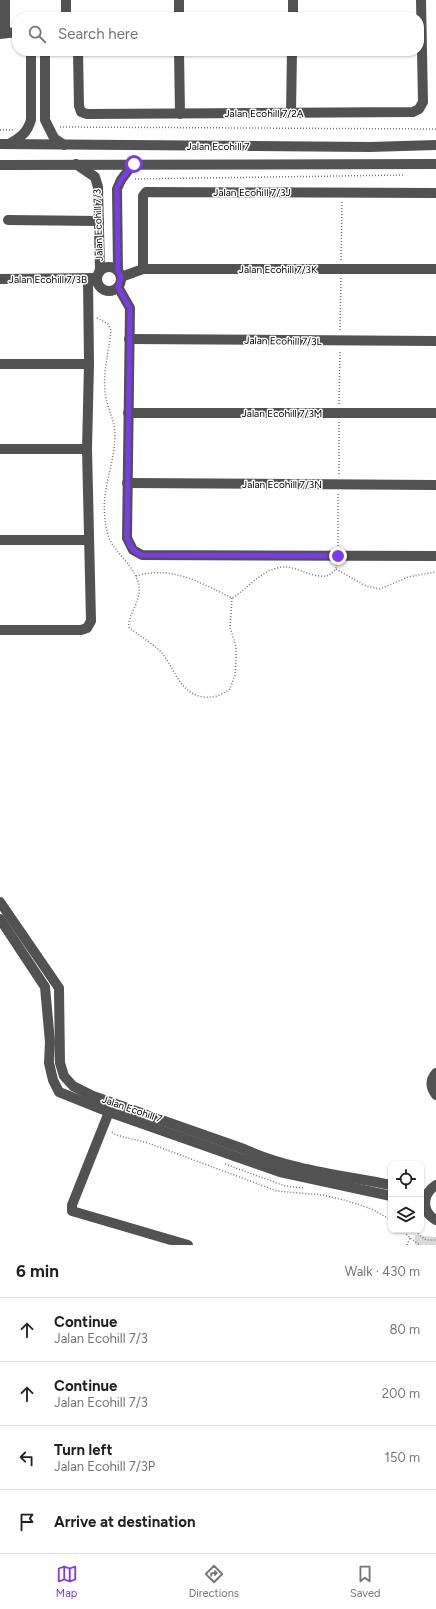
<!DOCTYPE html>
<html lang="en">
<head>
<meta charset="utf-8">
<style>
	:root { --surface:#fff; --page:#f6f6f6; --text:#202124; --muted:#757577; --line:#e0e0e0; --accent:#7c3aed }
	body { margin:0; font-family:Figtree,sans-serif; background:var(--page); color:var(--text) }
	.controls { position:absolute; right:12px; bottom:12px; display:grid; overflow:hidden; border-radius:8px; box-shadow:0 1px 3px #0004 }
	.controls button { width:36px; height:36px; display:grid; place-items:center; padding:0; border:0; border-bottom:1px solid var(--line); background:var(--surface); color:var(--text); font:20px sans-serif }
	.stop { position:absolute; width:12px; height:12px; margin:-9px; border:3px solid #7c3aed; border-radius:50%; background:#fff }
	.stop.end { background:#7c3aed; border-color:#fff; box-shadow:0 1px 4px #0008 }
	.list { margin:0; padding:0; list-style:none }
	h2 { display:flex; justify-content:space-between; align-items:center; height:52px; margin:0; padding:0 16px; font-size:17px }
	h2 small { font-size:13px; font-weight:400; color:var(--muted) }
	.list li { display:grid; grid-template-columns:26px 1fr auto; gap:12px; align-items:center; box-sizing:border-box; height:64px; padding:0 16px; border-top:1px solid var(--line) }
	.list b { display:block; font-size:15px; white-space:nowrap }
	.list p { margin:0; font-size:13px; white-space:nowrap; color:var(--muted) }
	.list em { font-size:13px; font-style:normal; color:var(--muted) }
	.icon { flex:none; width:22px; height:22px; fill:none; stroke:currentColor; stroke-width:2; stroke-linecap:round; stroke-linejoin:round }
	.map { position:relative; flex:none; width:436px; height:1245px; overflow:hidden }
	.search { position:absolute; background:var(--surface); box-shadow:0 1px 3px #0004; left:12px; right:12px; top:12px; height:44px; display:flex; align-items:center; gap:10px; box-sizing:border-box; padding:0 14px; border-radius:16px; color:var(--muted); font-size:15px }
	.sheet { height:308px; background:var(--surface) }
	nav { display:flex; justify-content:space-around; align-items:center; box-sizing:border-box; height:56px; border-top:1px solid var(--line); background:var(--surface); font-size:11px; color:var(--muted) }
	nav a { display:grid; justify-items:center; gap:2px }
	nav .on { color:var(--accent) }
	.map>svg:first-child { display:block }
	.green { fill:#d9d9d9 }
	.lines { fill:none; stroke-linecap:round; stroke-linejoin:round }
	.path { stroke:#747474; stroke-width:1.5; stroke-dasharray:1 2; stroke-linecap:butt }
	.minor { stroke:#525252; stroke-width:10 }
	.route { stroke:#7c3aed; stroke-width:5 }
	.labels { text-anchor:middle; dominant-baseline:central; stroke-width:3; stroke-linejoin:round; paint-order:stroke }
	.street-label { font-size:10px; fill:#000; stroke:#fff }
</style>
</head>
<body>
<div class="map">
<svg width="436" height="1245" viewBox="0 0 436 1245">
	<rect width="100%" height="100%" fill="#fff"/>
	<!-- green -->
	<polygon class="green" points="415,1235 436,1237 436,1245 415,1245"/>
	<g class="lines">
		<!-- path -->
		<g class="path">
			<polyline points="60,127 436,129"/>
			<polyline points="0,130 13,130"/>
			<polyline points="135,179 405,175"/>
			<polyline points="341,260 342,202"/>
			<path d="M97,318L108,324L111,330C109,351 103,370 105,391C106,406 115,420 115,435C114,473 97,493 108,535C114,554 136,565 139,587C141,602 127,616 129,627C139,636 151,642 161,652C175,668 179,694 204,697C214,698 222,695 230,689L235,675L236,660V647L230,627L232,598"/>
			<polyline points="340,330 341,278"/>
			<polyline points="339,404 340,350"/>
			<polyline points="339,474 339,422"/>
			<polyline points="338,546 338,494"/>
			<polyline points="336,569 366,586 380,589 408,577 436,572"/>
			<path d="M136,576C172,565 201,583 232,598C249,588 263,567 285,567C301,567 329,589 337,565"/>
			<polyline points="112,1132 116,1135 148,1143 277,1191 323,1195 344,1200 372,1209 391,1220"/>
			<polyline points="225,1164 285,1186 303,1188"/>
			<polyline points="402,1230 410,1238 420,1245"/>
			<polyline points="413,1230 426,1240 436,1240"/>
			<polyline points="407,1245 410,1238"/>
		</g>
		<!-- minor -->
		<g class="minor">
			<polyline points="5,0 5,33"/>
			<polyline points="66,0 66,17"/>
			<polyline points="179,0 179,17"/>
			<polyline points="293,17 293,0"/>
			<polyline points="0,34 17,32"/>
			<polyline points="45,51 45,120 54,138 64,145"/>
			<polyline points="78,51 79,106 81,112 87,114 413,112 419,109 423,102 421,0"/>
			<polyline points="179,51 180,114"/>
			<polyline points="291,113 292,51"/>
			<polyline points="0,144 370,147 436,145"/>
			<path d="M9,144C21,137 27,133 31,120V51"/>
			<polyline points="76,164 95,177 98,187 100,271"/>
			<polyline points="0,165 436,164"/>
			<polyline points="8,220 99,221"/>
			<circle cx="109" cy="279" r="12"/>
			<polyline points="143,269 143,196 146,192 436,193"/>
			<polyline points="118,271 117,189 121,180 133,164"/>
			<polyline points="121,277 143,269 436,269"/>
			<polyline points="0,279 97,278"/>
			<polyline points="118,287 130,308 127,538 133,550 142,555 436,556"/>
			<polyline points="129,339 436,341"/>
			<polyline points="0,364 89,364"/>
			<polyline points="128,413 436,413"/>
			<polyline points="0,449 87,449"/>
			<polyline points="127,483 436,485"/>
			<polyline points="0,540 89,540"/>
			<polyline points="0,630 81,630 87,628 91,621 87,449 89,364 88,279"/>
			<path d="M0,902L59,988L60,1063L64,1076L73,1086L93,1096L244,1149C290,1170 342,1175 391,1185"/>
			<polyline points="0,919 45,987 50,1042 49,1063 53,1080 59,1092 109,1112 280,1172 391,1196"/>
			<path d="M436,1073C430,1080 430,1087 436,1095"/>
			<polyline points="109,1112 72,1205 72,1211 188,1245"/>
			<path d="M436,1185C422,1194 421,1212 436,1220"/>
		</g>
	</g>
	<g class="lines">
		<!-- route -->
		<path class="route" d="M134,164L121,180L117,188L118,271L121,277L118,287L130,308L127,538C130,546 133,552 142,555L338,556"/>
	</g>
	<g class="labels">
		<!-- street labels -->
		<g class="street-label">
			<text x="264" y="113">Jalan Ecohill 7/2A</text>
			<text x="218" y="146">Jalan Ecohill 7</text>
			<text x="252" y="192">Jalan Ecohill 7/3J</text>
			<text transform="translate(98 225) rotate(-92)">Jalan Ecohill 7/3</text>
			<text x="278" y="269">Jalan Ecohill 7/3K</text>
			<text x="48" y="279">Jalan Ecohill 7/3B</text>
			<text transform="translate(283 341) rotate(1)">Jalan Ecohill 7/3L</text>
			<text x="282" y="413">Jalan Ecohill 7/3M</text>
			<text x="282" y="484">Jalan Ecohill 7/3N</text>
			<text transform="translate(132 1109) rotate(19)">Jalan Ecohill 7</text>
		</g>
	</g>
</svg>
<div class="controls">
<button><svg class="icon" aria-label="locate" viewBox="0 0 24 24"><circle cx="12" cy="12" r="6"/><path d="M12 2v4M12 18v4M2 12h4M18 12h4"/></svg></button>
<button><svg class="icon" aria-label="layers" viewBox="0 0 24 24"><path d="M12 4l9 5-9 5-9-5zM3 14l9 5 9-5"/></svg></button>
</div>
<div class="stop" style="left:134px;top:164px"></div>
<div class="stop end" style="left:338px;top:556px"></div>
<div class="search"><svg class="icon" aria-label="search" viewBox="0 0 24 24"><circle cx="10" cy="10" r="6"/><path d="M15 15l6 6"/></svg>Search here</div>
</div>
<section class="sheet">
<h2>6 min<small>Walk · 430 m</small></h2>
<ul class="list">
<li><svg class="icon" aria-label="ahead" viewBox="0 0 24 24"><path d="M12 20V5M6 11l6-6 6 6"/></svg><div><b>Continue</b><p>Jalan Ecohill 7/3</p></div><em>80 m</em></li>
<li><svg class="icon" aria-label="ahead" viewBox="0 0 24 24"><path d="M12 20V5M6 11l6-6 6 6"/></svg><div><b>Continue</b><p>Jalan Ecohill 7/3</p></div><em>200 m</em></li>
<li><svg class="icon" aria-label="left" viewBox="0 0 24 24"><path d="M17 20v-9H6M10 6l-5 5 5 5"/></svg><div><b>Turn left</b><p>Jalan Ecohill 7/3P</p></div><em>150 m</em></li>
<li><svg class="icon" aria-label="arrive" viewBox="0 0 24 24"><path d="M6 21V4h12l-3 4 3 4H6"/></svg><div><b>Arrive at destination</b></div></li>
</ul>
</section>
<nav>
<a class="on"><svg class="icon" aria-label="map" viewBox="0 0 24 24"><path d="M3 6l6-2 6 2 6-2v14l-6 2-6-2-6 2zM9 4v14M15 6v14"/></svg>Map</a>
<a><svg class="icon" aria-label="directions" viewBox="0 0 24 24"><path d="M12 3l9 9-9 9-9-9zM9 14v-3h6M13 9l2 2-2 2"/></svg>Directions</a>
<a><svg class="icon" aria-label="saved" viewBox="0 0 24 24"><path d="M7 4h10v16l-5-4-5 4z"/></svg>Saved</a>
</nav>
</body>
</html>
